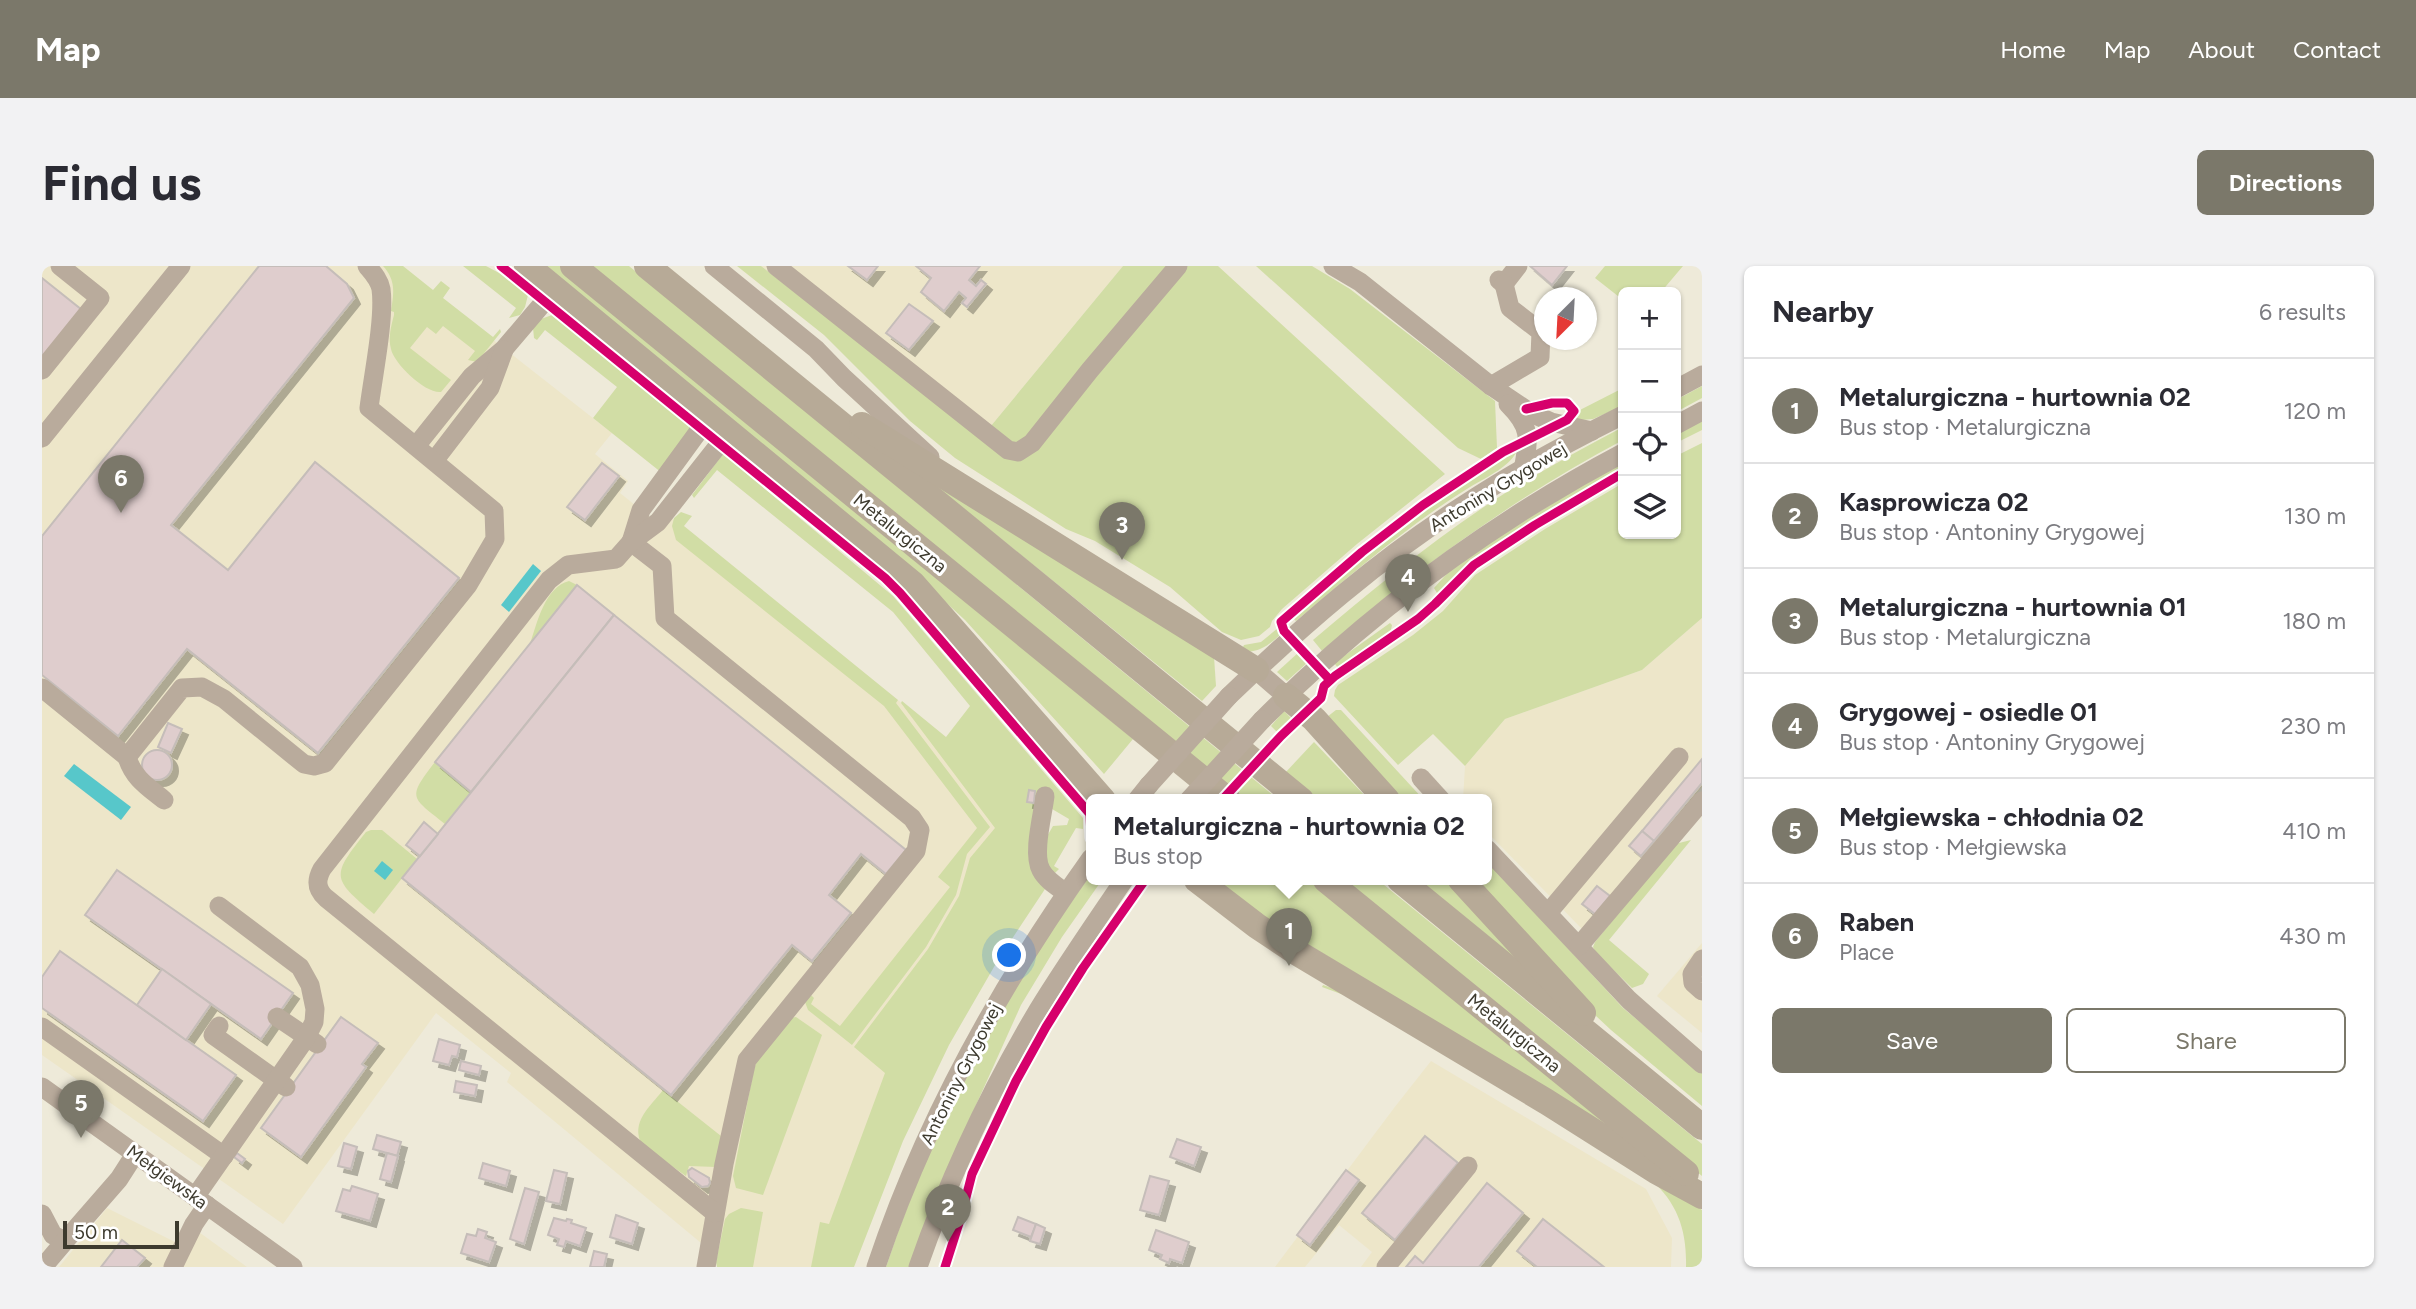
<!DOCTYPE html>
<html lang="en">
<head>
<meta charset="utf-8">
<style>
	:root { --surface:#fff; --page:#f2f2f3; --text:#2b2b33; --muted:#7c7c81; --line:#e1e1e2; --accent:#7b786a }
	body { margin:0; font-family:Figtree,sans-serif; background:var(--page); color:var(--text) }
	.controls { position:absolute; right:21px; top:21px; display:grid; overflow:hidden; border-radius:10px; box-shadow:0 2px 5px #0004 }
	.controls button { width:63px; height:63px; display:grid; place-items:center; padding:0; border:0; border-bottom:2px solid var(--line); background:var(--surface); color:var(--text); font:35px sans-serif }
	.compass { position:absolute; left:1492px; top:21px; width:63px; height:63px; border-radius:50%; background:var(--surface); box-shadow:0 2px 5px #0004; rotate:204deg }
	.scale { position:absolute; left:21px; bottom:18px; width:116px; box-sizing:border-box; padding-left:7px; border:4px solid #3d3a2e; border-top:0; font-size:19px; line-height:24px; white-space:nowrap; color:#3d3a2e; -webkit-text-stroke:5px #fff; paint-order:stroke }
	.you { position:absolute; left:968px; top:690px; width:24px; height:24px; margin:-18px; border:5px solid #fff; border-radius:50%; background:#1a73e8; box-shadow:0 0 0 10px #1a73e833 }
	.badge { display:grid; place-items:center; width:46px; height:46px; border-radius:50%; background:var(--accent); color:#fff; font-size:23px; font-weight:700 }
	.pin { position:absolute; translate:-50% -58px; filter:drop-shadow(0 2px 4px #0008) }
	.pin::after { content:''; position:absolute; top:37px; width:24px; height:21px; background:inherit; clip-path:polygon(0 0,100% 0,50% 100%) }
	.popup { position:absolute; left:1044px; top:528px; width:406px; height:91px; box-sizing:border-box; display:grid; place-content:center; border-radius:10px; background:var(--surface); filter:drop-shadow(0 2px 5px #0005); font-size:23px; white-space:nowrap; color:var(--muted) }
	.popup b { font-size:26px; color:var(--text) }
	.popup::after { content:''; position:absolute; left:50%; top:100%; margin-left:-14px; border:14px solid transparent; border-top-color:var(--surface) }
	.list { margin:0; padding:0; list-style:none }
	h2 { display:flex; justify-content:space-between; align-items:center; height:91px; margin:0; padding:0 28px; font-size:30px }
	h2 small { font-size:23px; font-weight:400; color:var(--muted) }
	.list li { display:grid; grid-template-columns:46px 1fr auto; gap:21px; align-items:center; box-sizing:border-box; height:105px; padding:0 28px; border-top:2px solid var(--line) }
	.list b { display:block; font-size:26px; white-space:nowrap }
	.list p { margin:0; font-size:23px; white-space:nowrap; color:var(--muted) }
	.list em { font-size:23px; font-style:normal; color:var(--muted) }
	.actions { display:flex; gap:14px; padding:21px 28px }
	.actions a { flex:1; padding:16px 0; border:2px solid var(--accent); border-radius:10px; text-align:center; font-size:24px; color:var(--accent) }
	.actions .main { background:var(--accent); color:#fff }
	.icon { flex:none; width:38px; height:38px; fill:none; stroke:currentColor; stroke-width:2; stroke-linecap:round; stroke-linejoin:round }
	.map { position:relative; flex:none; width:1660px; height:1001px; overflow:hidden; border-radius:10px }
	header { display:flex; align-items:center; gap:42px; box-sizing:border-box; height:98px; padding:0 35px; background:var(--accent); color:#fff }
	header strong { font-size:33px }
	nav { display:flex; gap:38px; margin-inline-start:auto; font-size:24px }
	.intro { display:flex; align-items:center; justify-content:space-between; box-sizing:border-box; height:168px; padding:0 42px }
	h1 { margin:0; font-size:49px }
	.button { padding:18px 32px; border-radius:10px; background:var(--accent); color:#fff; font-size:24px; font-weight:700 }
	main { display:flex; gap:42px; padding:0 42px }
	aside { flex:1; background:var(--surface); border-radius:10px; box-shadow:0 2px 5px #0004 }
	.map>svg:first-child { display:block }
	.built { fill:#ede6c9 }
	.green { fill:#d1dda5 }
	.water { fill:#57c7ca }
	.building { fill:#dfcdcd; stroke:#c5bdb9; stroke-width:2; filter:url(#shadow) }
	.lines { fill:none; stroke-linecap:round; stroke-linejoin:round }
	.minor { stroke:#b9ab9c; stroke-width:19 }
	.major { stroke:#b7aa97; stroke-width:26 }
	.minor-bridge { stroke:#b9ab9c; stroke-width:19 }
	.cycleway-casing { stroke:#fff; stroke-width:13 }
	.cycleway { stroke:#d6006c; stroke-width:9 }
	.labels { text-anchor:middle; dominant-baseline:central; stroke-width:6; stroke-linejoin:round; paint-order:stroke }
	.street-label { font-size:18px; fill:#3d3a2e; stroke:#fff }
</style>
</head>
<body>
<header>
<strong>Map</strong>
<nav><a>Home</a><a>Map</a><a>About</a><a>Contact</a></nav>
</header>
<div class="intro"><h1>Find us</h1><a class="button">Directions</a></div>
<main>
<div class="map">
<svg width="1660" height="1001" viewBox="0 0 1660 1001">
	<defs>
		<filter id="shadow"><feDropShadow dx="6" dy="6" stdDeviation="0" flood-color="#0004"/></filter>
	</defs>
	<rect width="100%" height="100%" fill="#eeead9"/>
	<!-- built -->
	<g class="built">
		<polygon points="0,0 357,0 570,167 553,188 586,215 578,227 613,255 621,245 862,439 956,561 784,1001 688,1001 465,816 469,807 394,747 241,958 0,789"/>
		<polygon points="719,0 1081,0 939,172"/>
		<polygon points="1660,352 1660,521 1542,665 1445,566 1445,534 1421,534 1423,500 1463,453 1600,404"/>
		<polygon points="1660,677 1660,767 1615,730"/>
		<polygon points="1389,795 1604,923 1630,972 1629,1001 1319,1001 1330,986 1297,959 1263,1001 1233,1001 1352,842"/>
		<polygon points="65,942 141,980 150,961 205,1001 17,1001"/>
	</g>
	<!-- green -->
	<g class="green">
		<path d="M341,0H361L391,24L399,15L408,22L401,32L451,71L458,63L459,66L435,96L426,94L433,85L401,60L394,68L385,61L368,82L409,114L399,126C384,128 352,98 349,83C346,72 349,60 352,49V46L349,45C352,27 354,14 341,0Z"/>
		<polygon points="421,0 444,0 459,8 486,29 483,41 478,49 467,52 474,42"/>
		<polygon points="500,0 518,0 1091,473 1062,508 923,354 850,287"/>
		<polygon points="542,0 587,0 1237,534 1198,534"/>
		<polygon points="695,0 719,0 939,172 1081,0 1176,0 1403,208 1315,278 1240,343 1230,355 1228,361 1217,370 1199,374 1180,366 1128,321 1053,275 1024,263 913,192 868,155 782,69"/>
		<polygon points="1214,0 1270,0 1308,23 1453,135 1455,182 1439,193 1416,182"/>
		<polygon points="1563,0 1641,0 1619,26 1581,26 1581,34 1553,12"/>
		<polygon points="510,49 649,162 620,207 551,152 575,121 503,64 495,74 492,72 491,62 499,53"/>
		<polygon points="1660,120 1660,132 1634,146 1634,134"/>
		<polygon points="1581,122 1581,140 1551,153 1528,155 1534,146"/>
		<polygon points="1660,155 1660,164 1634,177 1634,168"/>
		<path d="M1581,161V174C1472,232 1373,304 1280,385L1271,374C1334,321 1398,268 1468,224C1505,202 1543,181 1581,161Z"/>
		<polygon points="839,176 1172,391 1174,420 1160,435"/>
		<polygon points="1660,177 1660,352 1600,404 1463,453 1423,500 1391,468 1356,499 1292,430 1293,424 1296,419 1371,369 1401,345 1433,309 1503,263 1581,217 1581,268 1634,268 1634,190"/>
		<path d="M1477,181C1469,201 1446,210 1428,221C1366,259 1310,308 1254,355L1249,350C1310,287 1391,237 1463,188Z"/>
		<polygon points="681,188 851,330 1041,552 1041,563 1034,562 1012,600 1017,603 1013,607 1004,602 1004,572 1011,560 1025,559 1027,553 1010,543 1000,525 1003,623 956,694 907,779 861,875 812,1001 769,1001 778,956 787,958 843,807 812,781 886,683 917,630 928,592 953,562 859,437 860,435 904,471 928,440 851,346 675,204 652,232 650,229"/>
		<path d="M1581,195V204C1546,223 1511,244 1477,266C1448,285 1424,300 1400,327H1395L1392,322L1410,302L1435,283Z"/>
		<polygon points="639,246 650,250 642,260 856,434 854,437 948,561 925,588 914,629 884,681 810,779 766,744 763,736 767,727 772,732 769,738 798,760 908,621 896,611 935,562 842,440 634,274 630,260 632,252"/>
		<path d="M527,315L535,319L488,378C495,357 503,321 527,315Z"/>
		<polygon points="1348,357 1350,359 1348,369 1297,403 1292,397"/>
		<path d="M1236,362L1240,367C1228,378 1217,388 1199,385L1202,379L1219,376Z"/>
		<polygon points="1257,386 1266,396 1245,415 1235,406"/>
		<polygon points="1294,444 1299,444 1382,534 1361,534 1285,451"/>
		<polygon points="1242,445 1250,453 1237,468 1229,460"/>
		<polygon points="1272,476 1327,534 1276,534 1243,507"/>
		<path d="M393,496L429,526L403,558C370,531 364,533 393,496Z"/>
		<path d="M329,564H340L375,593L332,648C289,612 289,610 324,566Z"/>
		<polygon points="1649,574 1567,674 1607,708 1601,718 1590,722 1554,687 1551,681 1553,676 1633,578"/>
		<polygon points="1445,595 1581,742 1660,807 1660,840 1569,764 1521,719 1433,614 1445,614"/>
		<path d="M1049,608V614H1060L1020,671L979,739L899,917L867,1001H844C890,860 962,728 1049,608Z"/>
		<polygon points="1175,614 1270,614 1584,871 1229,656"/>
		<polygon points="1297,614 1336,614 1660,878 1660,910"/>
		<polygon points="1374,614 1404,614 1504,722"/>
		<path d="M1281,719L1311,729L1655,940L1660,944V1001H1644C1645,965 1636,937 1608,913L1310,732L1280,721Z"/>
		<polygon points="754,751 780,769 721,929 694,922 691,910 712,803 716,792 748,752"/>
		<path d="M621,824L679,870L674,901L647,900L644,910L600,879C588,856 608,841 621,824Z"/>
		<polygon points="699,942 721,946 711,1001 675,1001 674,996 683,953 687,948"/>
	</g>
	<!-- water -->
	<g class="water">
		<polygon points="491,298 499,305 467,346 459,339"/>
		<polygon points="32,498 89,541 79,554 22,510"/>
		<polygon points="340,595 351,604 343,614 332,605"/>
	</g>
	<!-- building -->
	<g class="building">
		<polygon points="217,0 284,0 305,18 312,32 129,259 186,304 273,196 417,312 276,487 145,383 76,470 0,409 0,270"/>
		<polygon points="806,0 836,0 825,14"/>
		<polygon points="874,0 938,0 927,14 934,20 939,14 944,18 925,41 920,37 924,32 917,26 902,45 879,26 889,12"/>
		<polygon points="1488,0 1525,0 1510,19"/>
		<polygon points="0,12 40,44 0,93"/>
		<polygon points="867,38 891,55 867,84 844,67"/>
		<polygon points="560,197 577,210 543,254 525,241"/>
		<polygon points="535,319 572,349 429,526 393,496"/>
		<polygon points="572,349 864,584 844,608 819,588 787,629 809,647 770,695 750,679 629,829 360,612"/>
		<polygon points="126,457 140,463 129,487 116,481"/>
		<circle cx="115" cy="499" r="15"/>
		<polygon points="1660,493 1660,517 1612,575 1600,565"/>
		<polygon points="987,524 993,525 992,537 985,536"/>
		<polygon points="382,556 396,568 378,590 364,579"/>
		<polygon points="1600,565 1612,575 1599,590 1587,580"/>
		<polygon points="75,604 251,727 219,773 43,649"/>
		<polygon points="1555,620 1568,630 1553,648 1540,638"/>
		<polygon points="18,685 194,809 161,855 0,742 0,711"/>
		<polygon points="120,703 169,738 144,774 95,739"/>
		<polygon points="299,751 336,777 320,798 324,801 259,891 219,862"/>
		<polygon points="397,773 418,779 415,791 410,790 407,799 391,795"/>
		<polygon points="419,795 439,800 437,809 417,804"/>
		<polygon points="414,815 435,819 433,830 412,826"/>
		<polygon points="335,869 359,876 355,890 331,883"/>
		<polygon points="1383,870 1416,897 1353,974 1320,947"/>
		<polygon points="1135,873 1159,881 1152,900 1128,891"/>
		<polygon points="302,877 315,881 309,903 296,900"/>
		<polygon points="195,887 203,893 200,897 192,891"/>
		<polygon points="345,887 356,890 349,916 338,913"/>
		<polygon points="441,897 468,905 464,920 437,912"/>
		<polygon points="650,902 667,912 668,917 666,920 660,921 647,911 646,905"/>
		<polygon points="512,904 525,907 518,938 504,935"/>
		<polygon points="1304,904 1317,914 1268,979 1255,969"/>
		<polygon points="1108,910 1127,915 1117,949 1098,944"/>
		<polygon points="1445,917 1481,947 1437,1001 1364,1001 1373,990 1381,997"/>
		<polygon points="310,920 336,928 328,955 294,945 301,923 308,925"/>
		<polygon points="483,922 497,926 482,978 468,973"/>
		<polygon points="574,949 596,957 590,978 568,971"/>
		<polygon points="976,951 994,958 989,971 971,964"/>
		<polygon points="512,952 524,955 525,953 530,954 529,957 544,962 538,980 524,975 522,981 515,979 517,973 506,969"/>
		<polygon points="1501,953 1562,1001 1495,1001 1475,985"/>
		<polygon points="994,958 1003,962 998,978 988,975"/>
		<polygon points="436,963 445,966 443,972 454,976 447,996 419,987 425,968 434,970"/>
		<polygon points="1114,964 1147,976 1140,997 1128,993 1127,997 1118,993 1120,989 1107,984"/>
		<polygon points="80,974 103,992 95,1001 59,1001"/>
		<polygon points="552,985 565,988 562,1001 548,1001"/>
	</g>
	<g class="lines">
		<!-- minor -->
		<g class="minor">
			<polyline points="672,0 774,83 802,112 888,191"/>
			<polyline points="734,0 966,184 976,186 990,177 1048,104 1136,0"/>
			<polyline points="1291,0 1318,16 1449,120 1489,147 1509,156 1550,165"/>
			<polyline points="1457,14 1462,18 1476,0"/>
			<polyline points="0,104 58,32 18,0"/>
			<polyline points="1449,120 1498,91 1499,66 1468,42 1462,18"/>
			<polyline points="1634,123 1660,109"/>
			<path d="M1466,138C1490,162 1487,172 1481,204"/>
			<polyline points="1634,159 1660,145"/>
			<polyline points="0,172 139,0"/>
			<polyline points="374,180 430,110 462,83 513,23"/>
			<polyline points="392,195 448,122 462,84"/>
			<polyline points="589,276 620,300 623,352 870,552 878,564 874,585 705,794 682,898 664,1001"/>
			<polyline points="589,276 599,244 656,166 659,143"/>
			<polyline points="1214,404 1244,430"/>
			<path d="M0,422L85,491L140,422L160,421L182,433L262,498L272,500L283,497L426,319L453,273L452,245L327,142C331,110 343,52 339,23C337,13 331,7 325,0"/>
			<path d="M1187,430C1260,360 1337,293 1423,238C1473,205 1527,176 1581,149"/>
			<path d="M1220,454C1327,347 1447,258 1581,187"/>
			<path d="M85,491C91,512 106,521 122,534"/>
			<polyline points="1379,512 1399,534"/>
			<path d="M1003,530C1001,548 990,588 999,604C1004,614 1016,621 1024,627"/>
			<polyline points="1095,534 1107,519"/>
			<polyline points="1445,583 1587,734 1660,798"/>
			<polyline points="1506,647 1637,491"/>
			<polyline points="1537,680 1660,535"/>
			<polyline points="1660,693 1650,708 1651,717 1660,725"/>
			<polyline points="235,751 275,778"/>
			<polyline points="177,760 171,769 244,821"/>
			<polyline points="0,761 182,890"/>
			<polyline points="0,821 251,1001"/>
			<polyline points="153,931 264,772 272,756 273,743 268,719 258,701 177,640"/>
			<path d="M673,947L284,632C274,623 274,614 280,603L507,314L526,299L574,293L589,276L616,256L675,181L696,174"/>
			<polyline points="0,948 11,969 23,975 77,913 93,888"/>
			<polyline points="1,1001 23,975"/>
			<polyline points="131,1001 152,958 165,939"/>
			<path d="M834,1001C883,854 959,718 1049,592"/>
			<path d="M876,1001C907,912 948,825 996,744C1023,700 1053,657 1082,614"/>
			<polyline points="1344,1001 1426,900"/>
		</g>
		<!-- major -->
		<g class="major">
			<polyline points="485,0 871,318 1061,534"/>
			<polyline points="531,0 1186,534"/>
			<polyline points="605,0 1259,534"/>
			<polyline points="820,159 1214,404"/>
			<polyline points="1244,430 1272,453 1345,534"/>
			<polyline points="1155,614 1215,660 1254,686 1505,836 1614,905 1660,930"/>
			<polyline points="1284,614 1644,907"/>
			<polyline points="1358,614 1660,861"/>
			<polyline points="1419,614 1541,747"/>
		</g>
		<!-- minor-bridge -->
		<g class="minor-bridge">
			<polyline points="1107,519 1187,430"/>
			<polyline points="1147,534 1220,454"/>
		</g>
		<!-- cycleway casing -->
		<g class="cycleway-casing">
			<g id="cycleway">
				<polyline points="459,0 843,312 858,327 1048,548 1049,572"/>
				<polyline points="1288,414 1242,365 1239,356 1320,286 1381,239 1461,186 1525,154 1532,145 1525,137 1510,137 1484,143"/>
				<polyline points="1180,534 1239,470 1279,432 1282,420 1293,410 1376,353 1393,338 1432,299 1493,259 1581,207"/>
				<polyline points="903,1001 919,951 930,908 974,815 1004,761 1041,702 1103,614"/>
			</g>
		</g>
		<!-- cycleway -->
		<use href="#cycleway" class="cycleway"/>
	</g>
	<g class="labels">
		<!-- street labels -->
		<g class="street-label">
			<text transform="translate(1456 221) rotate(-31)">Antoniny Grygowej</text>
			<text transform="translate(858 267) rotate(39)">Metalurgiczna</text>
			<text transform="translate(1472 767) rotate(39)">Metalurgiczna</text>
			<text transform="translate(919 808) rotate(-63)">Antoniny Grygowej</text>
			<text transform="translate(125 911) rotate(36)">Mełgiewska</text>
		</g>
	</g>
</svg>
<div class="controls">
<button>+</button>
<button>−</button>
<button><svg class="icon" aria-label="locate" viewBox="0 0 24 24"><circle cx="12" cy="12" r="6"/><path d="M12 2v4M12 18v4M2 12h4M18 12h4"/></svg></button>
<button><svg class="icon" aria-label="layers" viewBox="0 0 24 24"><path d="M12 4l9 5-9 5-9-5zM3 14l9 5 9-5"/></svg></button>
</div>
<svg class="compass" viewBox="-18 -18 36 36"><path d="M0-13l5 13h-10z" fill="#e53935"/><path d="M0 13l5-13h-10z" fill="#7c7c81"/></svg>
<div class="scale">50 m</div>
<div class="you"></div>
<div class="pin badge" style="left:1247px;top:700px">1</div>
<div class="popup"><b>Metalurgiczna - hurtownia 02</b>Bus stop</div>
<div class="pin badge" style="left:906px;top:976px">2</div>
<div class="pin badge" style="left:1080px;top:294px">3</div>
<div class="pin badge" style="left:1366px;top:346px">4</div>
<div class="pin badge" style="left:39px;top:872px">5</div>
<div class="pin badge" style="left:79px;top:247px">6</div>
</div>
<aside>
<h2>Nearby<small>6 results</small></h2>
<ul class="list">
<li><span class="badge">1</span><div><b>Metalurgiczna - hurtownia 02</b><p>Bus stop · Metalurgiczna</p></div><em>120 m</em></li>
<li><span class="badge">2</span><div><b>Kasprowicza 02</b><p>Bus stop · Antoniny Grygowej</p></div><em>130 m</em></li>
<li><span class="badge">3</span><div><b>Metalurgiczna - hurtownia 01</b><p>Bus stop · Metalurgiczna</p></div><em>180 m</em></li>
<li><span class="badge">4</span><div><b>Grygowej - osiedle 01</b><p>Bus stop · Antoniny Grygowej</p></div><em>230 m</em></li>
<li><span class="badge">5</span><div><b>Mełgiewska - chłodnia 02</b><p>Bus stop · Mełgiewska</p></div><em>410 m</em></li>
<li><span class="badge">6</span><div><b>Raben</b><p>Place</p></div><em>430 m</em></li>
</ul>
<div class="actions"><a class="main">Save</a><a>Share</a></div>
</aside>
</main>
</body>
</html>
